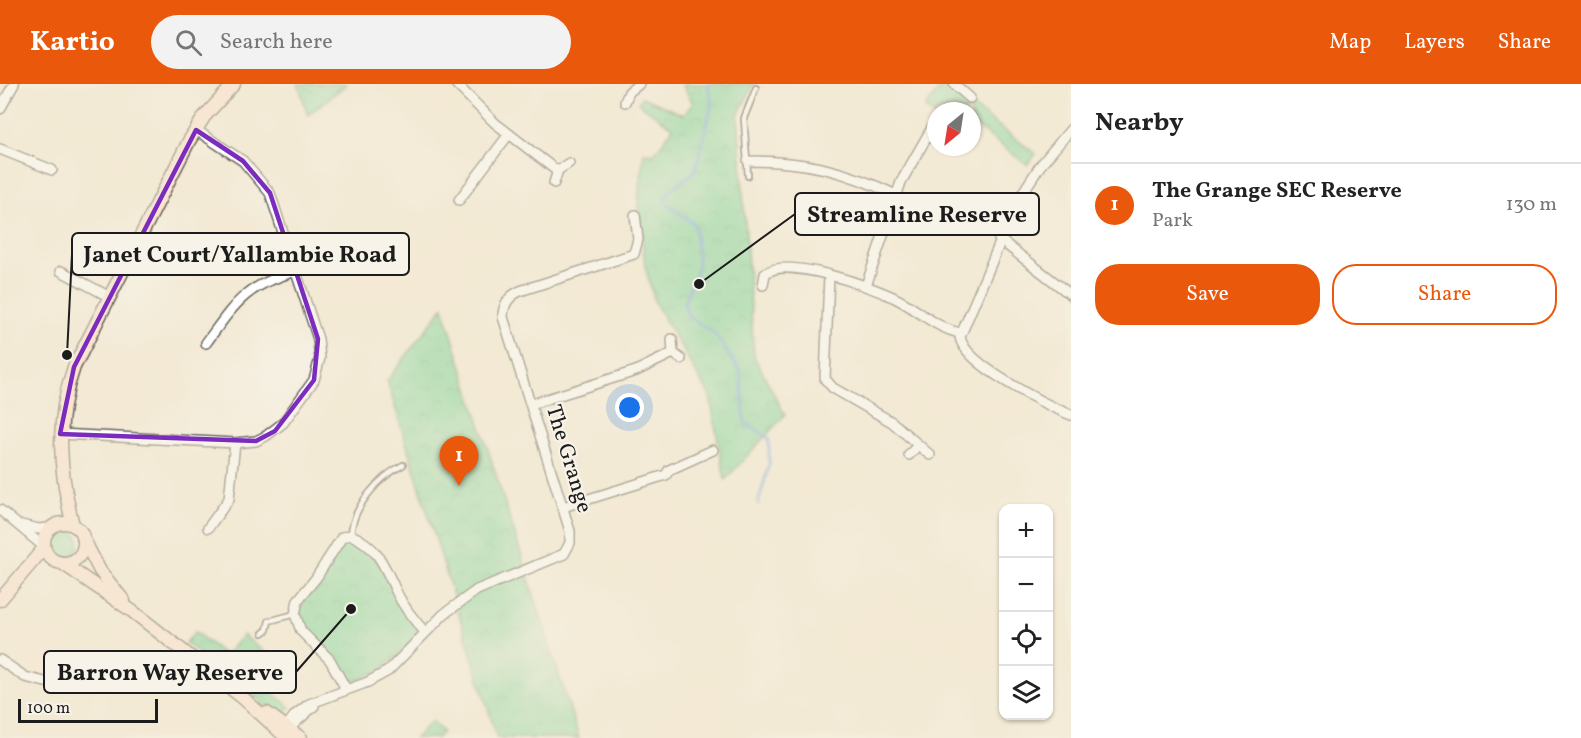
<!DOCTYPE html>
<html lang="en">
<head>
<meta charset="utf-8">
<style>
	:root { --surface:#fff; --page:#f2f2f2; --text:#222; --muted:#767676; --line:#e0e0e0; --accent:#ea580c }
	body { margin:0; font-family:Vollkorn,serif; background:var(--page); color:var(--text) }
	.controls { position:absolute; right:18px; bottom:18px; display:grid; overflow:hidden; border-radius:12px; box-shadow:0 2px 4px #0004 }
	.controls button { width:54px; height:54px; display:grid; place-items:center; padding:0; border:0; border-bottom:2px solid var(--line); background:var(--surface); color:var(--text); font:30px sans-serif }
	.compass { position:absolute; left:927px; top:18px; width:54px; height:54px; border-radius:50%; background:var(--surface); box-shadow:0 2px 4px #0004; rotate:210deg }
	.scale { position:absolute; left:18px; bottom:15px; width:140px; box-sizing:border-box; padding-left:6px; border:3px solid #1c1c1c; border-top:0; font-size:16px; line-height:21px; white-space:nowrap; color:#1c1c1c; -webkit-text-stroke:4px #f7f3e8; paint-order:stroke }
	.you { position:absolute; left:630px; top:324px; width:21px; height:21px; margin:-15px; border:4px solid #fff; border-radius:50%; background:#1a73e8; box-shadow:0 0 0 9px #1a73e833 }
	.badge { display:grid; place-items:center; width:39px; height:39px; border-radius:50%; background:var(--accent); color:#fff; font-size:20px; font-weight:700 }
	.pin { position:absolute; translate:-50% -50px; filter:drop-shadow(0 2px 3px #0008) }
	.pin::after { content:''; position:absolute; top:32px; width:21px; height:18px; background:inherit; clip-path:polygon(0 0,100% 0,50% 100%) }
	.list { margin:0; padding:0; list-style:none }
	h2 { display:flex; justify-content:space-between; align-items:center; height:78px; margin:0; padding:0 24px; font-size:26px }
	h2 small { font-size:20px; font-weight:400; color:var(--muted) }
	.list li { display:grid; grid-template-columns:39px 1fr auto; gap:18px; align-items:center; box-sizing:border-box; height:84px; padding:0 24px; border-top:2px solid var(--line) }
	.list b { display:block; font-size:22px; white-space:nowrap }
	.list p { margin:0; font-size:20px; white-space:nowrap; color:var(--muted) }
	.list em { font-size:20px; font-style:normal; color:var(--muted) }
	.actions { display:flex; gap:12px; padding:18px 24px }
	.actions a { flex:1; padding:14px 0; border:2px solid var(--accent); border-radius:24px; text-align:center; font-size:21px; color:var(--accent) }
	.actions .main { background:var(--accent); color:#fff }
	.icon { flex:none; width:33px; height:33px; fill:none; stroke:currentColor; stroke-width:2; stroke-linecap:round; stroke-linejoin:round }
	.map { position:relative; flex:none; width:1071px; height:654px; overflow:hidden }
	header { display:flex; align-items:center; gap:36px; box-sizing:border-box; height:84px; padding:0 30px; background:var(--accent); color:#fff }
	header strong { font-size:28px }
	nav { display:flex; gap:33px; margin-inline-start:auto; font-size:21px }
	.search { width:420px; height:54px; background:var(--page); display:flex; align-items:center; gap:15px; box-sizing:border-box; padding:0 21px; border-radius:33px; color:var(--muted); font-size:22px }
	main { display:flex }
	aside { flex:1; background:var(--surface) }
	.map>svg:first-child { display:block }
	.grass { fill:#7cd59b; stroke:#4c785c; stroke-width:1.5 }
	.park { fill:url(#park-crowns); stroke:#4c785c; stroke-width:1.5 }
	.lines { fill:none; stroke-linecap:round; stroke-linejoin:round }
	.stream { stroke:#6f9ed8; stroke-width:3 }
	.lane-casing { stroke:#67645c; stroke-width:8 }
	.street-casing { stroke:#67645c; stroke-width:12 }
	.secondary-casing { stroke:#67645c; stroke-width:15 }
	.lane { stroke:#fff; stroke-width:4.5 }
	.street { stroke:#fff; stroke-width:9 }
	.secondary { stroke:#fde4d0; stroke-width:12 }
	.marked { fill:none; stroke:#7b2cbf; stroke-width:4.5; stroke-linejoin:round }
	.labels { text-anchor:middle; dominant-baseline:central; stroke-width:4.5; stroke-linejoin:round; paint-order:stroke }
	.street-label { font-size:22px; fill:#1c1c1c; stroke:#f7f3e8 }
	.leader { fill:none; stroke:#1c1c1c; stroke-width:2 }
	.callout-dot { fill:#1c1c1c; stroke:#f7f3e8; stroke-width:2 }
	.callout { fill:#f7f3e8; stroke:#1c1c1c; stroke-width:2 }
	.callout-label { font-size:24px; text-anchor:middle; font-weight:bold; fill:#1c1c1c }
</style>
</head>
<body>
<header>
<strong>Kartio</strong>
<div class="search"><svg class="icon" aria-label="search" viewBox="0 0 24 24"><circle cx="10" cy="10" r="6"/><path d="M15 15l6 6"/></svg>Search here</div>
<nav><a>Map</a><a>Layers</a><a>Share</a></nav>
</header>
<main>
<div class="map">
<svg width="1071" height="654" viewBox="0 0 1071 654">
	<defs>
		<pattern id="park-crowns" width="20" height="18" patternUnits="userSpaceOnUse" patternTransform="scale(1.5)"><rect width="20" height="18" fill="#7cd59b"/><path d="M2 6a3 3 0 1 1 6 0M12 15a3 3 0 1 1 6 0" fill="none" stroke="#6bb685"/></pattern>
	</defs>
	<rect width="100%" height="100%" fill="#f7f3e8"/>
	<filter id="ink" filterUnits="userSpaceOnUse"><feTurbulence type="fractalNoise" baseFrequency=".0167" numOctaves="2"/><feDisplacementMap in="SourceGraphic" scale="12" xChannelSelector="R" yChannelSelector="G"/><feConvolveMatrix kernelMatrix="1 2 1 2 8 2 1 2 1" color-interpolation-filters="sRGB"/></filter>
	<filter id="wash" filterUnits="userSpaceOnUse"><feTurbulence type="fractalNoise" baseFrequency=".008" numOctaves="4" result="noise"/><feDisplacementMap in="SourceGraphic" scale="24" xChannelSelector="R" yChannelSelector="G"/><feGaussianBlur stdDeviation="1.35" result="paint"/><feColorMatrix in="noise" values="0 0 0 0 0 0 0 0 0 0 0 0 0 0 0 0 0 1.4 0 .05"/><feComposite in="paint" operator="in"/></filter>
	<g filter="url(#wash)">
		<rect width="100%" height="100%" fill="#f3e9d4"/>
		<!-- grass -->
		<g class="grass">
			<circle cx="64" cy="459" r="15"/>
			<polygon points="432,637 443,648 437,654 415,654"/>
		</g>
		<!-- park -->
		<g class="park">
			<polygon points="298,0 347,0 308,31"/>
			<polygon points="682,0 754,0 738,31 754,272 785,331 725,396 710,312 655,219 645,182 638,115 644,68 654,70 673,44 638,19 642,13 684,31 693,19"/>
			<polygon points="943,0 1036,70 1027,81 972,39 972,27 936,27 936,32 925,24"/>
			<polygon points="443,223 579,654 497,654 387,297"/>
			<path d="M353,455L376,472L417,547C404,572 380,588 355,597L348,594L324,562L304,545L299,530L301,519L342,457Z"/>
			<polygon points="195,548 225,571 243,551 268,571 251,592 290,623 286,628 275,629 186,559"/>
		</g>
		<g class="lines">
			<!-- stream -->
			<polyline class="stream" points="708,0 712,20 695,87 666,110 665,118 695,141 698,182 684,219 688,232 714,249 741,288 745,339 769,354 769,380 758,420"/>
		</g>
	</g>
	<g filter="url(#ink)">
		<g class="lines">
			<!-- lane casing -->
			<g class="lane-casing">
				<g id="lane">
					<polyline points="748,92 744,34 756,4"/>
					<path d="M351,450C353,422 379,393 403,381"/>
					<polyline points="263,549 267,546 269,537 295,530"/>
				</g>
			</g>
			<!-- street casing -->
			<g class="street-casing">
				<g id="street">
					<polyline points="456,0 495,39 557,87"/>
					<polyline points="954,0 970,14"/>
					<polyline points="625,18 629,8 639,0"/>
					<polyline points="0,25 14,0"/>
					<path d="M1071,45L1040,82L1018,116L960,253C964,280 1046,321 1071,331"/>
					<polyline points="0,65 52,86"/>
					<path d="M748,77C806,77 843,86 896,111"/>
					<polyline points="554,99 558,86 569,79"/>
					<polyline points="459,116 509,50"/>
					<polyline points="999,155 1071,211"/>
					<polyline points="61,187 108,212"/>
					<polyline points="829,191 825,295 833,304 892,338 930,371"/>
					<path d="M763,201L765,190C785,171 872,203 895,214C918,225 935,244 960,249"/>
					<polyline points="866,202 901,98 933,42"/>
					<polyline points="672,255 673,269 681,275"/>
					<path d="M206,259C236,218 246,201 297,187"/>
					<polyline points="531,320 636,287 673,269"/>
					<polyline points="60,350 235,359 256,357 266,352 283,339 314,296 320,274 318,255 270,109 243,77 196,46"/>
					<polyline points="909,371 918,361"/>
					<polyline points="563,423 666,391 669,386 713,366"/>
					<polyline points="0,426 43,462"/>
					<polyline points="21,441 39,445 49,444"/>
					<polyline points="208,444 229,415 235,359"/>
					<polyline points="0,576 25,593 45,598"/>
					<path d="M346,605L330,576L301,547L295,530L298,516L316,494L342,453L351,451C379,463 385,484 397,509C404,524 414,536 425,548"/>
					<path d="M283,647L295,631L309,620L368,598L388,587L444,530L477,506L564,470L570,459V447L503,233C503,221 509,212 520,207L634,170L638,155L635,131"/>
					<polyline points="284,649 314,622"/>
				</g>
			</g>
			<!-- secondary casing -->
			<g class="secondary-casing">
				<g id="secondary">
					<circle cx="64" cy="459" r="20"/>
					<path d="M73,441C59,387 55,336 74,283L189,57L204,33L234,0"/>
					<polyline points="84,456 100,487 124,517"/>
					<polyline points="62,479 132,527 243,614 287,654"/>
					<polyline points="0,516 44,464"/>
					<polyline points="267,629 301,654"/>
				</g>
			</g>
			<!-- lane -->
			<use href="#lane" class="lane"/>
			<!-- street -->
			<use href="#street" class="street"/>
			<!-- secondary -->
			<use href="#secondary" class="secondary"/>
		</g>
	</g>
	<!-- marked area -->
	<path d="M0 0H1071V654H0ZM196,46L243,77L270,109L318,255L314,296L275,347L256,357L60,350L74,283Z" fill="#f3e9d4" fill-opacity=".55" fill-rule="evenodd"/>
	<path class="marked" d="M196,46L243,77L270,109L318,255L314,296L275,347L256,357L60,350L74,283Z"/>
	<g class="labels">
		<!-- street labels -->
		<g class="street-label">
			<text transform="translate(568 375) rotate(73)">The Grange</text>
		</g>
	</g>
	<!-- callouts -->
	<path class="leader" d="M699 200L795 130M67 271L72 170M351 525L296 588"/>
	<g class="callout-dot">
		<circle cx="699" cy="200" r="6"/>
		<circle cx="67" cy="271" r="6"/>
		<circle cx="351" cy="525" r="6"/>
	</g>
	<g class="callout">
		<rect x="795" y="109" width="244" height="42" rx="6"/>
		<rect x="72" y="149" width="337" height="42" rx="6"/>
		<rect x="44" y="567" width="252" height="42" rx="6"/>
	</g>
	<g class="callout-label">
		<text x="917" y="138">Streamline Reserve</text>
		<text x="240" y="178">Janet Court/Yallambie Road</text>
		<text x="170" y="596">Barron Way Reserve</text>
	</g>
</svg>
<div class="controls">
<button>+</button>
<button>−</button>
<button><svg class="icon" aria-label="locate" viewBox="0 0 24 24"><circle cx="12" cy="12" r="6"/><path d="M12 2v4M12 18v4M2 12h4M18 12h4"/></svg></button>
<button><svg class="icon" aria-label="layers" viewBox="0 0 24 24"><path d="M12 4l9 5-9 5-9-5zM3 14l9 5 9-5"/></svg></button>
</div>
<svg class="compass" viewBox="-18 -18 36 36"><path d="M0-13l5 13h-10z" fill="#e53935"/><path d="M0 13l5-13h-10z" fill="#767676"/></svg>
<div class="scale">100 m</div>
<div class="you"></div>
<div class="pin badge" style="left:459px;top:402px">1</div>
</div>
<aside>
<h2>Nearby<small></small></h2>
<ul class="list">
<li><span class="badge">1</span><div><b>The Grange SEC Reserve</b><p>Park</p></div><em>130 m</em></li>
</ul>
<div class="actions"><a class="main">Save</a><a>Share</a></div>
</aside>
</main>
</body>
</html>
